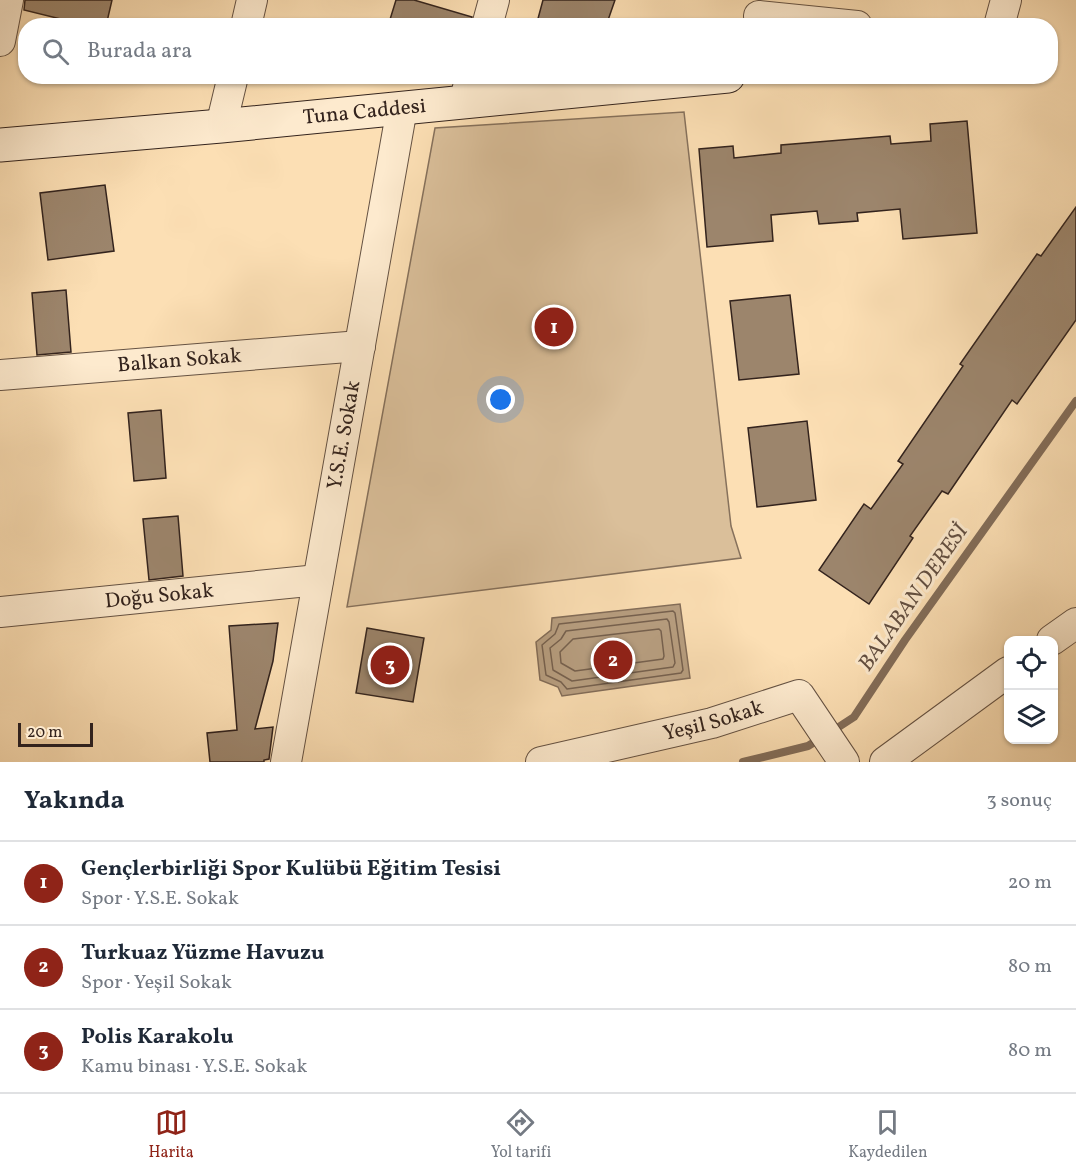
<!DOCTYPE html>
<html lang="tr">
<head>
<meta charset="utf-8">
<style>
	:root { --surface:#fff; --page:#f6f6f7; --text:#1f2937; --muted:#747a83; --line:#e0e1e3; --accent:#8f2418 }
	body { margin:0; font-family:Vollkorn,serif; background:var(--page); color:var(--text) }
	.controls { position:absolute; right:18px; bottom:18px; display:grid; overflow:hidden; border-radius:12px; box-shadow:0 2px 4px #0004 }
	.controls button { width:54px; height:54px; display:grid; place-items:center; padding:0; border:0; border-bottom:2px solid var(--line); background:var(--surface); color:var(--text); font:30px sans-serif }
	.scale { position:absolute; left:18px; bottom:15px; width:75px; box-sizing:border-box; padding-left:6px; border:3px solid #33231d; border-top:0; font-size:16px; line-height:21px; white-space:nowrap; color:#33231d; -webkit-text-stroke:4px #fdeace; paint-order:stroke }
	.you { position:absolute; left:501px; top:400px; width:21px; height:21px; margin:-15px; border:4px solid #fff; border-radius:50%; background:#1a73e8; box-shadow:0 0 0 9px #1a73e833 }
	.badge { display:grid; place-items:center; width:39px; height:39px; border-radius:50%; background:var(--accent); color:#fff; font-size:20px; font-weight:700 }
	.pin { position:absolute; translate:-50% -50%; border:3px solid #fff; box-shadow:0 2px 6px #0006 }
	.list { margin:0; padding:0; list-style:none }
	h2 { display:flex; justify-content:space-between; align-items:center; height:78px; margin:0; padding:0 24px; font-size:26px }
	h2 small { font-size:20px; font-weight:400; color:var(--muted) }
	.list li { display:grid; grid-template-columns:39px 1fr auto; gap:18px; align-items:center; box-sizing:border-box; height:84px; padding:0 24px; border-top:2px solid var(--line) }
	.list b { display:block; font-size:22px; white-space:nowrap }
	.list p { margin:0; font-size:20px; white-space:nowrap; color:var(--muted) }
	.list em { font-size:20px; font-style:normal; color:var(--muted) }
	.icon { flex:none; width:33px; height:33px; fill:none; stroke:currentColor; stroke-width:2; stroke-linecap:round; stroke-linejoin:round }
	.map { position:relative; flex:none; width:1076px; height:762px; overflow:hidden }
	.search { position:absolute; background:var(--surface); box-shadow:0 2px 4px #0004; left:18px; right:18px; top:18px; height:66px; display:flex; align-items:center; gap:15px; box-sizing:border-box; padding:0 21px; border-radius:24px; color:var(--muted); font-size:22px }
	.sheet { height:330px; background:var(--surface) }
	nav { display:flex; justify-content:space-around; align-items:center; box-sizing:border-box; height:84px; border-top:2px solid var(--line); background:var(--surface); font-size:16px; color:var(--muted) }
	nav a { display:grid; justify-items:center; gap:3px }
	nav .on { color:var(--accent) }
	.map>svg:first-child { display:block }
	.green { fill:#dabf9a; stroke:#86715c; stroke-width:1.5 }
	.water { fill:#b89f81; stroke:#836d59; stroke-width:1.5 }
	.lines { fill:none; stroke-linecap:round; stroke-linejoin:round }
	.shore { stroke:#76614f; stroke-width:1.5 }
	.stream { stroke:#836d59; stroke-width:8 }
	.building { fill:#9c856c; stroke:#33231d; stroke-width:1.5 }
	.street-casing { stroke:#655243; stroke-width:32 }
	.secondary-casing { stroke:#33231d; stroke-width:35 }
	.street { stroke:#fdeace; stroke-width:30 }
	.secondary { stroke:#fdeace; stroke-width:33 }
	.labels { text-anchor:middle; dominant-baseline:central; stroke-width:6; stroke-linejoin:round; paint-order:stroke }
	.street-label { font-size:21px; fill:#33231d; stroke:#fdeace }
	.water-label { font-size:22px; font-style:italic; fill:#624e40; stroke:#fdeace }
</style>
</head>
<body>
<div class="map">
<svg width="1076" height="762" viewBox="0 0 1076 762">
	<rect width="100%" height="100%" fill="#fcdfb4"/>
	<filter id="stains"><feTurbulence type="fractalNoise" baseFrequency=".00333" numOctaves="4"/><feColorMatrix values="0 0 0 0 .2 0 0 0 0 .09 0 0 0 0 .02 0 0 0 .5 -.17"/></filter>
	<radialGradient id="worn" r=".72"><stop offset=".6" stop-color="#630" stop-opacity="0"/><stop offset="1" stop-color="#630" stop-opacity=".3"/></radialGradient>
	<!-- green -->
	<polygon class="green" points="684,112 731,526 741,558 347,607 435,128"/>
	<!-- water -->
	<polygon class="water" points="680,604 690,678 562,696 558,687 540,680 536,642 551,630 552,618"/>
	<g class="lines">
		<!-- shore -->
		<g class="shore">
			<polygon points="673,611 675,613 683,670 681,673 567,689 561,682 546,675 542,645 555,634 559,624"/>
			<polygon points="667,619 669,622 675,663 673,667 572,681 553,670 550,648 561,639 566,631"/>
			<polygon points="659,629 661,631 664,656 663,659 575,671 561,663 560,652 573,639"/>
		</g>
		<!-- stream -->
		<g class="stream">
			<polyline points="831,732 854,717 905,640 1076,401"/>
			<polyline points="743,762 808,746 821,738"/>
		</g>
	</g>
	<!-- building -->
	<g class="building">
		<polygon points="25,0 112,0 106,26 89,26 24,10"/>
		<polygon points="396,0 414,0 472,17 470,26 388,26"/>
		<polygon points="543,0 615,0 606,26 536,26"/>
		<polygon points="967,121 977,233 903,239 900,209 857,213 858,221 819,224 817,211 771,215 773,241 707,247 699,149 733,146 734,158 781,153 781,145 890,136 891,144 931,141 930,124"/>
		<polygon points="105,185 114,251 48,260 40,193"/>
		<polygon points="1076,207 1076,320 1017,404 1012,400 948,494 942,491 910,536 913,538 869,604 819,570 864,504 871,509 903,464 898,461 963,366 960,364 1037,254 1041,256"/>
		<polygon points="66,290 71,352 37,355 32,293"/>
		<polygon points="790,295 799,374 739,380 730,301"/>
		<polygon points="161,410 166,478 134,481 128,413"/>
		<polygon points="807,421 816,500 757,507 748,428"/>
		<polygon points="178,516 183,576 149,580 143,519"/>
		<polygon points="278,623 273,661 255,729 273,727 269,759 264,760 264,762 210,762 207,733 237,730 229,626"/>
		<polygon points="367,628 424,638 413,702 356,693"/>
	</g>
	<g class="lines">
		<!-- street casing -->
		<g class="street-casing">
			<g id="street">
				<polyline points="759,16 857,26"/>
				<polyline points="246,26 252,0"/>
				<polyline points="487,26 494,0"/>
				<polyline points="999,26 1006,0"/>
				<polyline points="0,41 8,0"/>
				<polyline points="464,103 471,76"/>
				<polyline points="221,126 233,76"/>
				<path id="s1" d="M0,375L360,346"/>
				<path id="s2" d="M0,612L318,580"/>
				<polyline points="1052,640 1076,623"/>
				<path id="s3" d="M286,762L402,108"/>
				<path id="s4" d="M541,762L712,723L799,695L844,762"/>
				<polyline points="885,762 1008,672"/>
			</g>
		</g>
		<!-- secondary casing -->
		<g class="secondary-casing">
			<g id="secondary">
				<path id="s5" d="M0,145L221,126L728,76"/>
			</g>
		</g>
		<!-- street -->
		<use href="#street" class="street"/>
		<!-- secondary -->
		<use href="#secondary" class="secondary"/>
	</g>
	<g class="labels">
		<!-- street labels -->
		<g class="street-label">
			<text stroke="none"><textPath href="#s5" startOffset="366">Tuna Caddesi</textPath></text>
			<text stroke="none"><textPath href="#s1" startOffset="180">Balkan Sokak</textPath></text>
			<text stroke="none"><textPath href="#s3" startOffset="332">Y.S.E. Sokak</textPath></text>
			<text stroke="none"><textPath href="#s2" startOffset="160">Doğu Sokak</textPath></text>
			<text stroke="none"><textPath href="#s4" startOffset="177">Yeşil Sokak</textPath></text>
		</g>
		<!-- water labels -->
		<g class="water-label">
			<text transform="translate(914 598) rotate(-55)">BALABAN DERESİ</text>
		</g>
	</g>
	<rect width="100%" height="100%" filter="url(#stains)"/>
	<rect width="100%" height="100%" fill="url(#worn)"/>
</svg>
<div class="controls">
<button><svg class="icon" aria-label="locate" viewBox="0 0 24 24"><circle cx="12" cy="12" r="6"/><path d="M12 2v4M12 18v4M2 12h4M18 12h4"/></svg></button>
<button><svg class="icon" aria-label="layers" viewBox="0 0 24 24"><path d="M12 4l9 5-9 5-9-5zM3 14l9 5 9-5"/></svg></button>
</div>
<div class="scale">20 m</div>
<div class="you"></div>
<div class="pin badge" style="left:554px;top:327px">1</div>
<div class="pin badge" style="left:613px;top:660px">2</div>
<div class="pin badge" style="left:390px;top:665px">3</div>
<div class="search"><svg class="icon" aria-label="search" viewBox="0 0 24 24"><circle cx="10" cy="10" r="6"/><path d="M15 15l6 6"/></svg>Burada ara</div>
</div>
<section class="sheet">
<h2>Yakında<small>3 sonuç</small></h2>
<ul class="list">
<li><span class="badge">1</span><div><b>Gençlerbirliği Spor Kulübü Eğitim Tesisi</b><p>Spor · Y.S.E. Sokak</p></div><em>20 m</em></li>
<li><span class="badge">2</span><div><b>Turkuaz Yüzme Havuzu</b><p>Spor · Yeşil Sokak</p></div><em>80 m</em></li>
<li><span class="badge">3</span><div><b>Polis Karakolu</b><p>Kamu binası · Y.S.E. Sokak</p></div><em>80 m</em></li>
</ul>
</section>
<nav>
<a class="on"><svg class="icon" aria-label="map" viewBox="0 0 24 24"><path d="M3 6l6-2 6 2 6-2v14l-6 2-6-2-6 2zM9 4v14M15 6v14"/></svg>Harita</a>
<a><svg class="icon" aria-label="directions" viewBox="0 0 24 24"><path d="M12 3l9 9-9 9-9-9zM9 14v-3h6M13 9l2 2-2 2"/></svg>Yol tarifi</a>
<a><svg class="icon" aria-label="saved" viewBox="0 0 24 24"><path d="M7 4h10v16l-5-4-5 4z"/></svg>Kaydedilen</a>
</nav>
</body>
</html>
